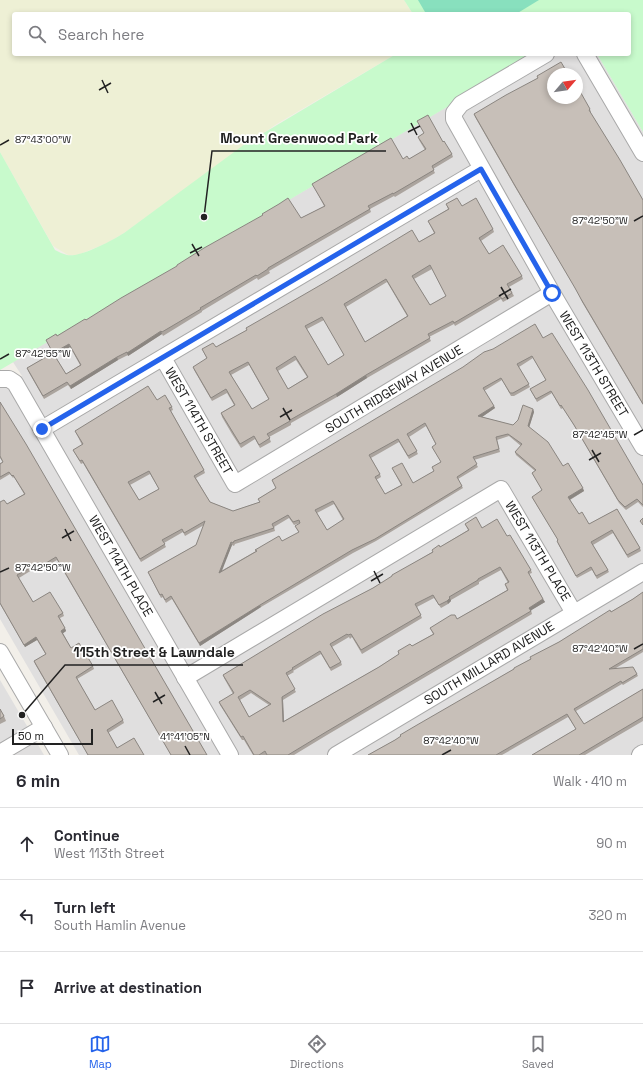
<!DOCTYPE html>
<html lang="en">
<head>
<meta charset="utf-8">
<style>
	:root { --surface:#fff; --page:#f7f7f7; --text:#2b2b33; --muted:#7c7c81; --line:#e1e1e2; --accent:#2563eb }
	body { margin:0; font-family:"Space Grotesk",sans-serif; background:var(--page); color:var(--text) }
	.compass { position:absolute; left:547px; top:68px; width:36px; height:36px; border-radius:50%; background:var(--surface); box-shadow:0 2px 6px #0003; rotate:61deg }
	.scale { position:absolute; left:12px; bottom:10px; width:81px; box-sizing:border-box; padding-left:4px; border:2px solid #222; border-top:0; font-size:11px; line-height:14px; white-space:nowrap; color:#222; -webkit-text-stroke:3px #fff; paint-order:stroke }
	.stop { position:absolute; width:12px; height:12px; margin:-9px; border:3px solid #2563eb; border-radius:50%; background:#fff }
	.stop.end { background:#2563eb; border-color:#fff; box-shadow:0 1px 4px #0008 }
	.list { margin:0; padding:0; list-style:none }
	h2 { display:flex; justify-content:space-between; align-items:center; height:52px; margin:0; padding:0 16px; font-size:17px }
	h2 small { font-size:13px; font-weight:400; color:var(--muted) }
	.list li { display:grid; grid-template-columns:26px 1fr auto; gap:12px; align-items:center; box-sizing:border-box; height:72px; padding:0 16px; border-top:1px solid var(--line) }
	.list b { display:block; font-size:15px; white-space:nowrap }
	.list p { margin:0; font-size:13px; white-space:nowrap; color:var(--muted) }
	.list em { font-size:13px; font-style:normal; color:var(--muted) }
	.icon { flex:none; width:22px; height:22px; fill:none; stroke:currentColor; stroke-width:2; stroke-linecap:round; stroke-linejoin:round }
	.map { position:relative; flex:none; width:643px; height:755px; overflow:hidden }
	.search { position:absolute; background:var(--surface); box-shadow:0 2px 6px #0003; left:12px; right:12px; top:12px; height:44px; display:flex; align-items:center; gap:10px; box-sizing:border-box; padding:0 14px; border-radius:4px; color:var(--muted); font-size:15px }
	.sheet { height:268px; background:var(--surface) }
	nav { display:flex; justify-content:space-around; align-items:center; box-sizing:border-box; height:56px; border-top:1px solid var(--line); background:var(--surface); font-size:11px; color:var(--muted) }
	nav a { display:grid; justify-items:center; gap:2px }
	nav .on { color:var(--accent) }
	.map>svg:first-child { display:block }
	.residential { fill:#e0dfdf; fill-rule:evenodd }
	.farmland { fill:#eef0d5 }
	.park { fill:#c8facc }
	.pitch { fill:#88e0be }
	.lines { fill:none; stroke-linecap:round; stroke-linejoin:round }
	.minor-casing { stroke:#a9a9a9; stroke-width:18 }
	.minor { stroke:#fff; stroke-width:16 }
	.wall { fill:#aba49e; fill-rule:evenodd }
	.shaded-wall { fill:#8b8681 }
	.building { fill:#c7bfb8; stroke:#8b8681; fill-rule:evenodd }
	.route { stroke:#2563eb; stroke-width:5 }
	.ticks { fill:none; stroke:#222; stroke-width:1.5 }
	.labels { text-anchor:middle; dominant-baseline:central; stroke-width:3.5; stroke-linejoin:round; paint-order:stroke }
	.street-label { font-size:13px; fill:#222; stroke:#fff }
	.ticks-label { font-size:10px; text-anchor:middle; fill:#222; stroke:#fff; stroke-width:3.5; stroke-linejoin:round; paint-order:stroke }
	.leader { fill:none; stroke:#222; stroke-width:1.5 }
	.callout-dot { fill:#222; stroke:#fff; stroke-width:1.5 }
	.callout-label { font-size:14px; text-anchor:middle; font-weight:bold; fill:#222; stroke:#fff; stroke-width:3.5; stroke-linejoin:round; paint-order:stroke }
</style>
</head>
<body>
<div class="map">
<svg width="643" height="755" viewBox="0 0 643 755">
	<rect width="100%" height="100%" fill="#f2efe9"/>
	<!-- residential -->
	<g class="residential">
		<path d="M537,54H597L643,132V755H79L0,619V388L22,376L13,362ZM553,74H577V98H553Z"/>
		<polygon points="0,680 44,755 0,755"/>
	</g>
	<!-- farmland -->
	<polygon class="farmland" points="0,0 404,0 413,14 14,14 14,54 396,54 275,125 124,233 107,243 78,255 68,255 53,246 0,152"/>
	<!-- park -->
	<g class="park">
		<polygon points="404,0 643,0 643,132 597,54 629,54 629,14 413,14"/>
		<path d="M396,54H537L0,370V152L55,250C59,252 63,254 67,255C80,258 113,240 124,233L245,144Z"/>
	</g>
	<!-- pitch -->
	<polygon class="pitch" points="418,0 539,0 516,14 440,14 425,12"/>
	<g class="lines">
		<!-- minor casing -->
		<g class="minor-casing">
			<g id="minor">
				<polyline points="546,54 461,104 454,113 454,119 552,293 643,447"/>
				<polyline points="585,54 643,153"/>
				<polyline points="163,358 235,484 552,293"/>
				<polyline points="0,379 9,379 15,383 230,755"/>
				<polyline points="42,429 481,169"/>
				<polyline points="0,652 60,755"/>
				<polyline points="185,678 501,489 574,613"/>
				<polyline points="0,753 44,727"/>
				<polyline points="336,755 643,572"/>
				<polyline points="640,755 643,753"/>
			</g>
		</g>
		<!-- minor -->
		<use href="#minor" class="minor"/>
	</g>
	<!-- wall -->
	<g class="wall">
		<polygon points="568,74 590,109 591,112 590,112 643,200 643,405 582,302 577,291 515,187 475,117 474,114 538,78 537,76"/>
		<path d="M417,121L443,142L452,154L453,157L433,169L435,173L395,197L394,196L370,209L371,212L269,271L270,273L258,280L257,278L202,311V312L163,336L162,334L128,356V355L118,360L71,389L68,385L44,399L28,371L27,368L53,353L46,340L57,336L86,320L301,218L324,206L314,187L312,184L403,159H409L425,150L419,140L418,137L424,133ZM70,347L80,365L66,374L55,356Z"/>
		<path d="M446,204L462,206L493,229L494,232L481,241L489,254L522,276L523,279L509,287L514,296L503,302L501,299L455,326L454,324L429,337L431,341L367,378L337,397L291,423V425L269,437L271,442L260,448L255,439L241,448L232,434L222,417L221,413L234,405L227,393L212,401L194,370L193,367L207,359L202,349L216,347L247,330L246,328L419,242L434,233L428,221L448,209ZM432,269L446,296L430,305L414,279ZM387,282L407,316L365,342L346,307ZM324,320L344,355L328,365L307,329ZM296,360L307,377L288,389L278,371ZM249,365L269,400L252,409L231,375Z"/>
		<path d="M543,338L643,485V507L638,502L626,510L619,503L575,427L563,408L561,409L552,393L537,402L530,389L546,380L533,358L519,367L530,387L514,396H511L502,380L484,391L495,408L482,417L513,425L533,409L534,412L529,427L584,491L570,500L579,514L589,524L617,509L640,548L641,551L628,558L613,533L593,545L608,570L609,572L597,579L592,570L577,578L558,544L557,541L558,540L533,499L532,497L542,490L532,473L535,471L516,455L515,452L521,446L509,436L497,440L500,452L474,460L478,467L458,479L463,488L376,541L353,553L261,607L200,646L172,599L166,603L163,597L161,598L148,572L196,545L204,525L185,536L183,532L164,543L166,547L141,562L83,463L81,464L73,450L82,445L75,431L157,400L172,407L173,410L171,411L204,470L205,473L196,478L210,502L233,511L260,502L258,499L276,488L272,480ZM426,426L436,445L432,447L441,462L432,467L434,471L413,483L392,468L401,485L385,494L376,480L381,477L380,474L371,458L399,442L409,459L418,454L409,437ZM150,474L159,489L139,500L130,485ZM334,504L343,520L327,530L317,513ZM289,518L294,525L300,523L295,526L299,533L282,541L255,550L256,551L221,571L232,545L234,546L235,544L275,531L274,527Z"/>
		<polygon points="0,402 207,755 171,755 57,560 42,569 40,565 19,578 33,602 63,613 64,616 60,618 66,631 63,633 71,648 93,666 94,669 77,679 95,710 123,720 124,723 108,733 117,748 144,755 88,755 35,664 34,661 46,655 37,640 25,647 0,604 0,502 7,504 24,494 14,477 13,478 10,474 0,480 0,463 3,462 0,458"/>
		<path d="M465,524L482,528L507,536L531,570L532,573L529,574L543,599L545,602L531,610L532,614L327,735L294,755H253L244,740H242L220,705L219,702L233,694L224,678L223,675L373,588L468,530ZM501,570L508,583L505,584L507,590L457,619L430,628L433,634L412,646L398,651L399,654L379,667L284,721L283,700L296,692L287,676L294,672L293,671L321,654L331,671L342,665L341,662L332,647L349,637L350,639L352,637L362,654L422,618L417,607L434,598L441,608L448,604L451,601V600L479,584V582ZM251,693L269,705L249,717L240,700Z"/>
		<polygon points="643,592 643,652 616,668 637,674 638,676 623,685 622,684 576,711 584,724 643,689 643,721 585,755 532,755 576,729 568,717 502,755 368,755 395,740 559,642 633,599"/>
		<polygon points="0,709 4,716 6,721 0,724"/>
	</g>
	<!-- shaded-wall -->
	<g class="shaded-wall">
		<polygon points="161,331 162,334 128,356 127,353"/>
		<polygon points="69,344 70,347 55,356 53,353"/>
		<polygon points="117,357 118,360 71,389 70,386"/>
		<polygon points="366,375 367,378 337,397 336,394"/>
		<polygon points="494,406 495,408 479,419 478,416"/>
		<polygon points="533,409 534,412 529,428 528,426"/>
		<polygon points="583,488 584,491 569,500 568,497"/>
		<polygon points="231,542 232,545 220,576 219,573"/>
		<polygon points="450,598 451,601 448,604 447,601"/>
		<polygon points="543,599 545,602 530,611 529,608"/>
		<polygon points="260,605 261,607 200,646 199,643"/>
		<polygon points="65,628 66,631 62,634 61,631"/>
		<polygon points="36,637 37,640 25,647 24,645"/>
		<polygon points="282,697 283,700 284,725 283,722"/>
	</g>
	<!-- building -->
	<g class="building">
		<polygon points="561,62 568,74 553,74 553,98 577,98 577,86 590,109 589,110 620,160 643,200 643,404 581,299 575,288 514,184 474,114 506,95 538,78 537,76"/>
		<polygon points="428,115 443,142 444,141 452,154 432,166 434,170 393,194 393,193 368,206 370,209 268,268 268,269 257,276 256,275 200,308 201,309 162,332 161,331 127,353 127,352 117,357 70,386 67,382 43,396 27,368 53,353 66,374 81,365 69,344 53,353 46,340 56,334 57,336 85,319 86,320 121,298 177,266 177,265 204,248 263,215 262,214 279,204 288,198 301,218 325,206 312,184 391,138 403,159 407,156 409,159 426,149 418,137 424,133 417,121"/>
		<path d="M457,198L462,206L476,198L493,229L479,238L489,254L503,245L522,276L507,284L512,293L502,299L500,296L454,323L453,321L428,334L430,338L366,375L336,394L290,420V421L267,434L270,438L259,445L254,436L240,444L221,413L235,405L226,389L211,398L193,367L207,358L202,349L213,343L216,347L247,330L246,328L260,320L324,283L412,230L419,242L435,233L428,221L449,209L446,204ZM430,265L446,296L430,305L412,276ZM386,279L408,316L365,342L344,304ZM322,317L344,355L328,365L305,326ZM295,356L308,377L288,389L276,368ZM248,362L269,399L252,409L229,372Z"/>
		<path d="M535,324L543,338L552,333L588,390L643,485V505L637,499L625,507L618,500L574,425L561,405L560,406L551,391L536,399L530,389L546,380L532,356L517,364L529,384L513,393H510L501,378L483,388L494,406L478,416L513,425L518,420L523,405L533,409L528,426L548,442L563,466L568,463L583,488L568,497L579,514L582,512L589,524L617,509L640,548L627,555L612,530L591,542L608,570L596,576L591,567L576,576L557,541L558,540L532,497L542,490L532,473L536,470L515,452L522,444L508,434L496,437L499,449L473,457L477,464L457,477L462,486L375,539L352,550L260,605L199,643L171,596L165,600L162,594L160,595L148,572L196,545L205,521L184,533L182,529L162,540L165,544L140,559L82,460L80,461L73,450L83,444L75,431L148,386L157,400L165,395L172,407L169,408L204,470L194,476L210,502L233,511L260,502L258,499L276,488L272,480L463,367L484,352L493,349ZM425,423L436,444L432,447L441,462L432,467L434,471L413,483L402,463L392,468L402,485L385,494L375,477L380,474L369,455L398,439L408,456L417,451L407,434ZM149,471L159,489L139,500L128,482ZM333,501L344,519L327,530L315,510ZM288,515L293,522L299,520L300,523L295,526L299,532L282,541L279,536L255,550L257,551L219,573L231,542L233,543L234,541L274,528L272,524Z"/>
		<polygon points="0,402 26,444 207,755 171,755 56,557 41,566 39,563 17,575 33,602 50,592 63,613 58,616 65,628 61,631 71,648 79,643 93,666 76,677 95,710 112,700 123,720 107,730 117,748 134,738 144,755 88,755 34,661 46,654 36,637 24,645 0,603 0,502 4,500 7,504 25,494 13,475 12,476 9,472 0,477 0,464 3,462 0,456"/>
		<path d="M476,517L482,528L497,519L507,536L510,535L531,570L528,572L543,599L529,608L531,611L326,732L288,755H267L265,751L259,755H254L243,736L241,737L219,702L234,693L223,675L323,614L373,588L392,576V575L433,552L432,550L439,545L440,547L469,530L465,524ZM500,567L509,582L505,584L508,590L457,619L455,615H451L430,628L434,634L412,646L410,644L398,651L399,654L379,667L283,722L282,697L295,689L286,673L293,669L292,668L320,651L330,668L341,662L330,644L347,634L348,635L351,634L361,650L421,615L415,604L433,595L439,605L447,601L450,598L449,597L478,580V579ZM250,690L271,704L249,717L238,697Z"/>
		<polygon points="643,518 643,525 640,521"/>
		<polygon points="643,592 643,649 609,669 633,667 637,674 622,683 621,681 574,709 584,724 643,689 643,717 579,755 532,755 576,729 567,714 496,755 368,755 395,740 401,736 400,735 417,725 514,669 514,668 531,659 530,657 559,642 610,610 611,612 633,599"/>
		<polygon points="0,709 4,716 0,719"/>
	</g>
	<g class="lines">
		<!-- route -->
		<polyline class="route" points="42,429 481,169 552,293"/>
	</g>
	<!-- ticks -->
	<path class="ticks" d="M102,80L108,93M99,90L111,83M411,123L417,135M408,132L420,126M0,145L9,140M634,221L643,216M192,244L199,256M190,253L202,247M501,287L508,299M499,296L511,289M0,359L9,354M283,408L290,420M280,417L292,410M634,435L643,430M592,450L599,462M589,460L601,453M65,529L71,541M62,538L74,531M374,571L380,583M0,572L9,568M371,581L383,574M634,649L643,644M155,692L162,704M153,702L165,695M185,746L190,755M442,755L451,750"/>
	<g class="labels">
		<!-- street labels -->
		<g class="street-label">
			<text transform="translate(594 364) rotate(59)">WEST 113TH STREET</text>
			<text transform="translate(394 389) rotate(-31)">SOUTH RIDGEWAY AVENUE</text>
			<text transform="translate(199 421) rotate(60)">WEST 114TH STREET</text>
			<text transform="translate(538 551) rotate(59)">WEST 113TH PLACE</text>
			<text transform="translate(121 566) rotate(60)">WEST 114TH PLACE</text>
			<text transform="translate(489 663) rotate(-31)">SOUTH MILLARD AVENUE</text>
		</g>
	</g>
	<g class="ticks-label">
		<text x="43" y="143">87°43'00"W</text>
		<text x="600" y="224">87°42'50"W</text>
		<text x="43" y="357">87°42'55"W</text>
		<text x="600" y="438">87°42'45"W</text>
		<text x="43" y="571">87°42'50"W</text>
		<text x="600" y="652">87°42'40"W</text>
		<text x="185" y="740">41°41'05"N</text>
		<text x="451" y="744">87°42'40"W</text>
	</g>
	<!-- callouts -->
	<path class="leader" d="M204 217L212 151H386M22 715L65 665H243"/>
	<g class="callout-dot">
		<circle cx="204" cy="217" r="4"/>
		<circle cx="22" cy="715" r="4"/>
	</g>
	<g class="callout-label">
		<text x="299" y="143">Mount Greenwood Park</text>
		<text x="154" y="657">115th Street &amp; Lawndale</text>
	</g>
</svg>
<svg class="compass" viewBox="-18 -18 36 36"><path d="M0-13l5 13h-10z" fill="#e53935"/><path d="M0 13l5-13h-10z" fill="#7c7c81"/></svg>
<div class="scale">50 m</div>
<div class="stop" style="left:552px;top:293px"></div>
<div class="stop end" style="left:42px;top:429px"></div>
<div class="search"><svg class="icon" aria-label="search" viewBox="0 0 24 24"><circle cx="10" cy="10" r="6"/><path d="M15 15l6 6"/></svg>Search here</div>
</div>
<section class="sheet">
<h2>6 min<small>Walk · 410 m</small></h2>
<ul class="list">
<li><svg class="icon" aria-label="ahead" viewBox="0 0 24 24"><path d="M12 20V5M6 11l6-6 6 6"/></svg><div><b>Continue</b><p>West 113th Street</p></div><em>90 m</em></li>
<li><svg class="icon" aria-label="left" viewBox="0 0 24 24"><path d="M17 20v-9H6M10 6l-5 5 5 5"/></svg><div><b>Turn left</b><p>South Hamlin Avenue</p></div><em>320 m</em></li>
<li><svg class="icon" aria-label="arrive" viewBox="0 0 24 24"><path d="M6 21V4h12l-3 4 3 4H6"/></svg><div><b>Arrive at destination</b></div></li>
</ul>
</section>
<nav>
<a class="on"><svg class="icon" aria-label="map" viewBox="0 0 24 24"><path d="M3 6l6-2 6 2 6-2v14l-6 2-6-2-6 2zM9 4v14M15 6v14"/></svg>Map</a>
<a><svg class="icon" aria-label="directions" viewBox="0 0 24 24"><path d="M12 3l9 9-9 9-9-9zM9 14v-3h6M13 9l2 2-2 2"/></svg>Directions</a>
<a><svg class="icon" aria-label="saved" viewBox="0 0 24 24"><path d="M7 4h10v16l-5-4-5 4z"/></svg>Saved</a>
</nav>
</body>
</html>
